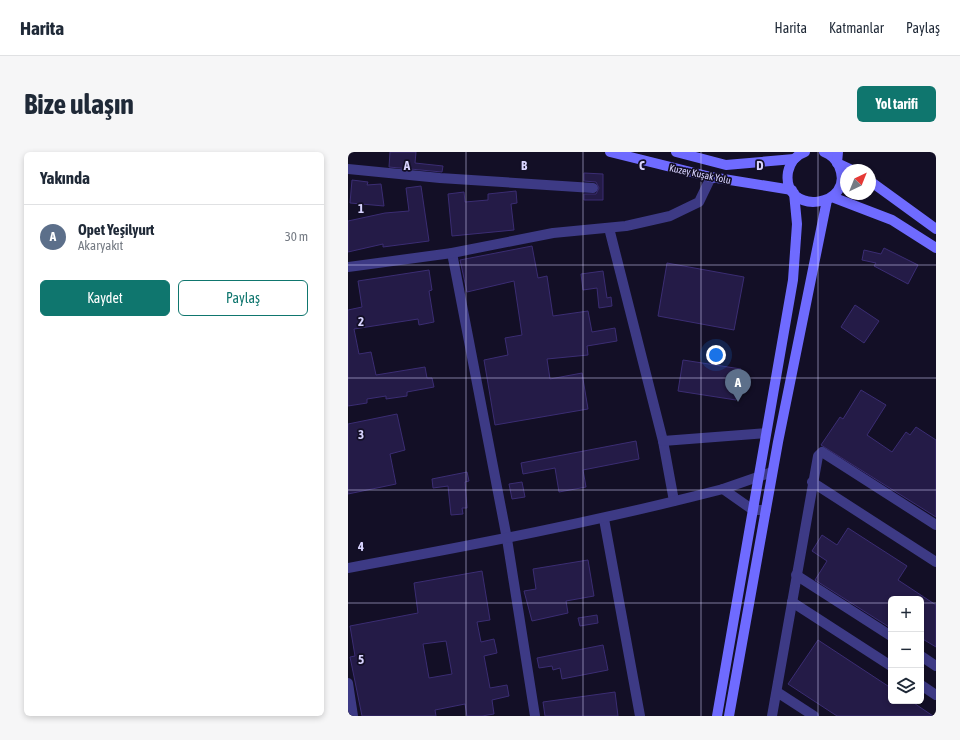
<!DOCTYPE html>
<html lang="tr">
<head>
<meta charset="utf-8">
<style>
	:root { --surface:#fff; --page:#f6f6f7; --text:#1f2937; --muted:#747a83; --line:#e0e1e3; --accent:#0f766e }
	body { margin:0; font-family:"Asap Condensed",sans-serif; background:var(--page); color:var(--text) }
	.controls { position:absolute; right:12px; bottom:12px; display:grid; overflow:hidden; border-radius:6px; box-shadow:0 2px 6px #0003 }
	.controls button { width:36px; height:36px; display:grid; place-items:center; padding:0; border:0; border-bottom:1px solid var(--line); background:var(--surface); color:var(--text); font:20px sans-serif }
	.compass { position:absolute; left:492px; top:12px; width:36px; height:36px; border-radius:50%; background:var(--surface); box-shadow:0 2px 6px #0003; rotate:43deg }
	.you { position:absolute; left:368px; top:203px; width:14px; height:14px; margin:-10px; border:3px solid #fff; border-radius:50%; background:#1a73e8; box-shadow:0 0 0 6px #1a73e833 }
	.badge { display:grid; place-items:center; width:26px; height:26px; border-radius:50%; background:var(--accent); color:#fff; font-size:13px; font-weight:700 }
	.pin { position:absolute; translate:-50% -33px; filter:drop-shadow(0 1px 2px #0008) }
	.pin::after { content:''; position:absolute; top:21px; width:14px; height:12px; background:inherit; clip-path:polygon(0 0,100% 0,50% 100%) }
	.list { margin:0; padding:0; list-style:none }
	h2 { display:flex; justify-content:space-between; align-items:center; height:52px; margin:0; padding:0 16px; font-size:17px }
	h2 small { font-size:13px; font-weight:400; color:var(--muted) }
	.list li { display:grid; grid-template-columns:26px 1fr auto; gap:12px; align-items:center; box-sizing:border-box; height:64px; padding:0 16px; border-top:1px solid var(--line) }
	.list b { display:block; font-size:15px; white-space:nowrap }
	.list p { margin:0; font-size:13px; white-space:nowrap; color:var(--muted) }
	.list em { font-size:13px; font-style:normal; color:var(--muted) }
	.actions { display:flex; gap:8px; padding:12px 16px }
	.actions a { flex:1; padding:9px 0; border:1px solid var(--accent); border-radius:6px; text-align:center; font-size:14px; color:var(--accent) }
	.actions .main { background:var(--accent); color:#fff }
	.icon { flex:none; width:22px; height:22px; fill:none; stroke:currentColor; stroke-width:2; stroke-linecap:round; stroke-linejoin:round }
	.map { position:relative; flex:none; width:588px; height:564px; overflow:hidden; border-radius:6px }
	header { display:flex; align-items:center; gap:24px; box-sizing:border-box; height:56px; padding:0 20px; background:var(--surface); border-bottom:1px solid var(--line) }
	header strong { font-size:19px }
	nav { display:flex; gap:22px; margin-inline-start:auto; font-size:14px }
	.intro { display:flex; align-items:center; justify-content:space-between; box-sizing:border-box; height:96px; padding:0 24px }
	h1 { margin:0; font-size:28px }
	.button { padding:10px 18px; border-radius:6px; background:var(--accent); color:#fff; font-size:14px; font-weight:700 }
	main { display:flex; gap:24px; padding:0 24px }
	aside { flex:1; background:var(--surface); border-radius:6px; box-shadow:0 2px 6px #0003 }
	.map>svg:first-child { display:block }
	.building { fill:#241b47; stroke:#3b2d73; fill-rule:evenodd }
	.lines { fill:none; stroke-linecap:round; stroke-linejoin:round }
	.street { stroke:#3d3a85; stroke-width:10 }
	.secondary { stroke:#6f6bff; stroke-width:10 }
	.grid { fill:none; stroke:#d9d4ff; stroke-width:1; stroke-opacity:0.55 }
	.labels { text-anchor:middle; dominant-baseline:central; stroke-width:3.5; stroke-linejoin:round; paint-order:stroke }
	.street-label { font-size:10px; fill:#d9d4ff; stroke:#130f26 }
	.grid-label { font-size:13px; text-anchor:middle; font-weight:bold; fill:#d9d4ff; stroke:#130f26; stroke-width:3.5; stroke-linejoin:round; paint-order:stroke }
</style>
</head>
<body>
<header>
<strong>Harita</strong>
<nav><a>Harita</a><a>Katmanlar</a><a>Paylaş</a></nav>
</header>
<div class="intro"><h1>Bize ulaşın</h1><a class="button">Yol tarifi</a></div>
<main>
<aside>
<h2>Yakında<small></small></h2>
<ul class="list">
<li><span class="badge" style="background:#5c6f8a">A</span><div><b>Opet Yeşilyurt</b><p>Akaryakıt</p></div><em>30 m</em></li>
</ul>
<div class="actions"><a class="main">Kaydet</a><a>Paylaş</a></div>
</aside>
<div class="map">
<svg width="588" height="564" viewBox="0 0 588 564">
	<rect width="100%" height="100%" fill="#130f26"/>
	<!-- building -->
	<g class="building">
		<polygon points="42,0 68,0 67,11 95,14 94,20 41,15"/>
		<polygon points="236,21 255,22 255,48 236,48 236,42 248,42 251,36 248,30 236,29"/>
		<polygon points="4,28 20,30 19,33 33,32 36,54 2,51"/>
		<polygon points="73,34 81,89 35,95 35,92 0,100 0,69 37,61 61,59 58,36"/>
		<polygon points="168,39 169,51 163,52 166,78 104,84 100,42 116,40 117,50 140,48 140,42"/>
		<polygon points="184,94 190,126 199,124 205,164 240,159 244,180 267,176 269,189 239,194 240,203 199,207 202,227 234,221 240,257 147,273 136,208 160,203 157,186 174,183 166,129 119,140 112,108"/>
		<polygon points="536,96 570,113 560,132 526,114 528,111 514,108 516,98 533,102"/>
		<polygon points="319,111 396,125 386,178 310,164"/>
		<polygon points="81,118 84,138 81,139 86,170 71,173 70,167 6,177 11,202 23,200 28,223 77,215 79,226 84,226 86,235 59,240 59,244 38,247 38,244 19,247 19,251 0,254 0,158 14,155 10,129"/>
		<polygon points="255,119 259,146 263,145 264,154 251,156 249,136 235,138 233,122"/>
		<polygon points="507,153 531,169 516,191 493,175"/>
		<polygon points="335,208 393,217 388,248 330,239"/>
		<polygon points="513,238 538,253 519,283 544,300 558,280 562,283 568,275 588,288 588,365 473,293 492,265 495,267"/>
		<polygon points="49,262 57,298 42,302 48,332 0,342 0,272"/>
		<polygon points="288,289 291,307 235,318 238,335 211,340 207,316 175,322 173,311"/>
		<polygon points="119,320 121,329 117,330 119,356 114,356 115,362 103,363 100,334 85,336 84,327"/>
		<polygon points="174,330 177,345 164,347 161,332"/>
		<polygon points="500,376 559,414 550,428 588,453 588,495 573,486 573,447 543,447 543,473 541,475 467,428 479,409 464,399 474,383 489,393"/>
		<polygon points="240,408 246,444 218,449 220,461 184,469 176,439 188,437 185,417"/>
		<path d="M134,419L142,468L129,470L133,490L146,487L149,501L136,504L142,536L159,533L161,544L144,548L146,562L134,564H119L117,552L87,558L88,564H14L2,505L7,504L2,474L70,461L66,431ZM98,489L104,522L81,526L75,492Z"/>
		<polygon points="249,463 250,471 232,474 230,466"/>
		<polygon points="470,488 543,536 543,549 563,549 585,564 489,564 440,532"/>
		<polygon points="255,493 260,518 214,527 212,516 205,518 204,514 191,516 189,506"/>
		<polygon points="267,540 270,564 197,564 195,550"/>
	</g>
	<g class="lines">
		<!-- street -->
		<g class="street">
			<polyline points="0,17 92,26 245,36"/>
			<polyline points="261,76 315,289 326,349"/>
			<polyline points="104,101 159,387 187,564"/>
			<polyline points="0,115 104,101 205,81 278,74 322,64 351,50 363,25"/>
			<polyline points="315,289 418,281"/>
			<polyline points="464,330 588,410"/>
			<polyline points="418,358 405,358 375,337 424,320"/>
			<polyline points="256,367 292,564"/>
			<path d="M0,416C126,393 251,369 375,337"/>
			<polyline points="448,423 543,484"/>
			<polyline points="444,450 543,514"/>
			<polyline points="573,504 588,514"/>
			<polyline points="0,531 5,564"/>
			<polyline points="573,533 588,543"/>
			<polyline points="429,540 466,564"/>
			<polyline points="424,564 470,304 474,300 588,373"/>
		</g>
		<!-- secondary -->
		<g class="secondary">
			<polyline points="262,0 363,25 444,38"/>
			<polyline points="328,0 378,13 446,7"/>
			<path d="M457,0C448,3 442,11 440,20C433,65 509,56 491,14C488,8 482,2 476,0"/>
			<polyline points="490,0 489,11 504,18"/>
			<polyline points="522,29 588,77"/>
			<polyline points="484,45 544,68 588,96"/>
			<polyline points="369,564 445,128 449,72 446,41"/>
			<polyline points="381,564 430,290 479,48"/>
		</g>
	</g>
	<!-- grid -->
	<path class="grid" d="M118,0V564M235,0V564M353,0V564M470,0V564M0,113H588M0,226H588M0,338H588M0,451H543M573,451H588"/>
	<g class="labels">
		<!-- street labels -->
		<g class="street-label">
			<text transform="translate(352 22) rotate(12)">Kuzey Kuşak Yolu</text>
		</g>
	</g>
	<g class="grid-label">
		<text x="59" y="18">A</text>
		<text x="176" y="18">B</text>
		<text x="294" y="18">C</text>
		<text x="412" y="18">D</text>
		<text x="13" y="61">1</text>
		<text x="13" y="174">2</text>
		<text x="13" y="287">3</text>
		<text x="13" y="399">4</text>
		<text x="13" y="512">5</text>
	</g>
</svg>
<div class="controls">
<button>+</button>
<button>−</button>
<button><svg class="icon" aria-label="layers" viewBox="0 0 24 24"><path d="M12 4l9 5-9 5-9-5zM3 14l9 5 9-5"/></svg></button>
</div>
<svg class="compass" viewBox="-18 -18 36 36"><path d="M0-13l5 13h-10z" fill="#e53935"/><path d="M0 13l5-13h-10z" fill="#747a83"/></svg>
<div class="you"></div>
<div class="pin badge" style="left:390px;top:250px;background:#5c6f8a">A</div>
</div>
</main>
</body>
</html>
